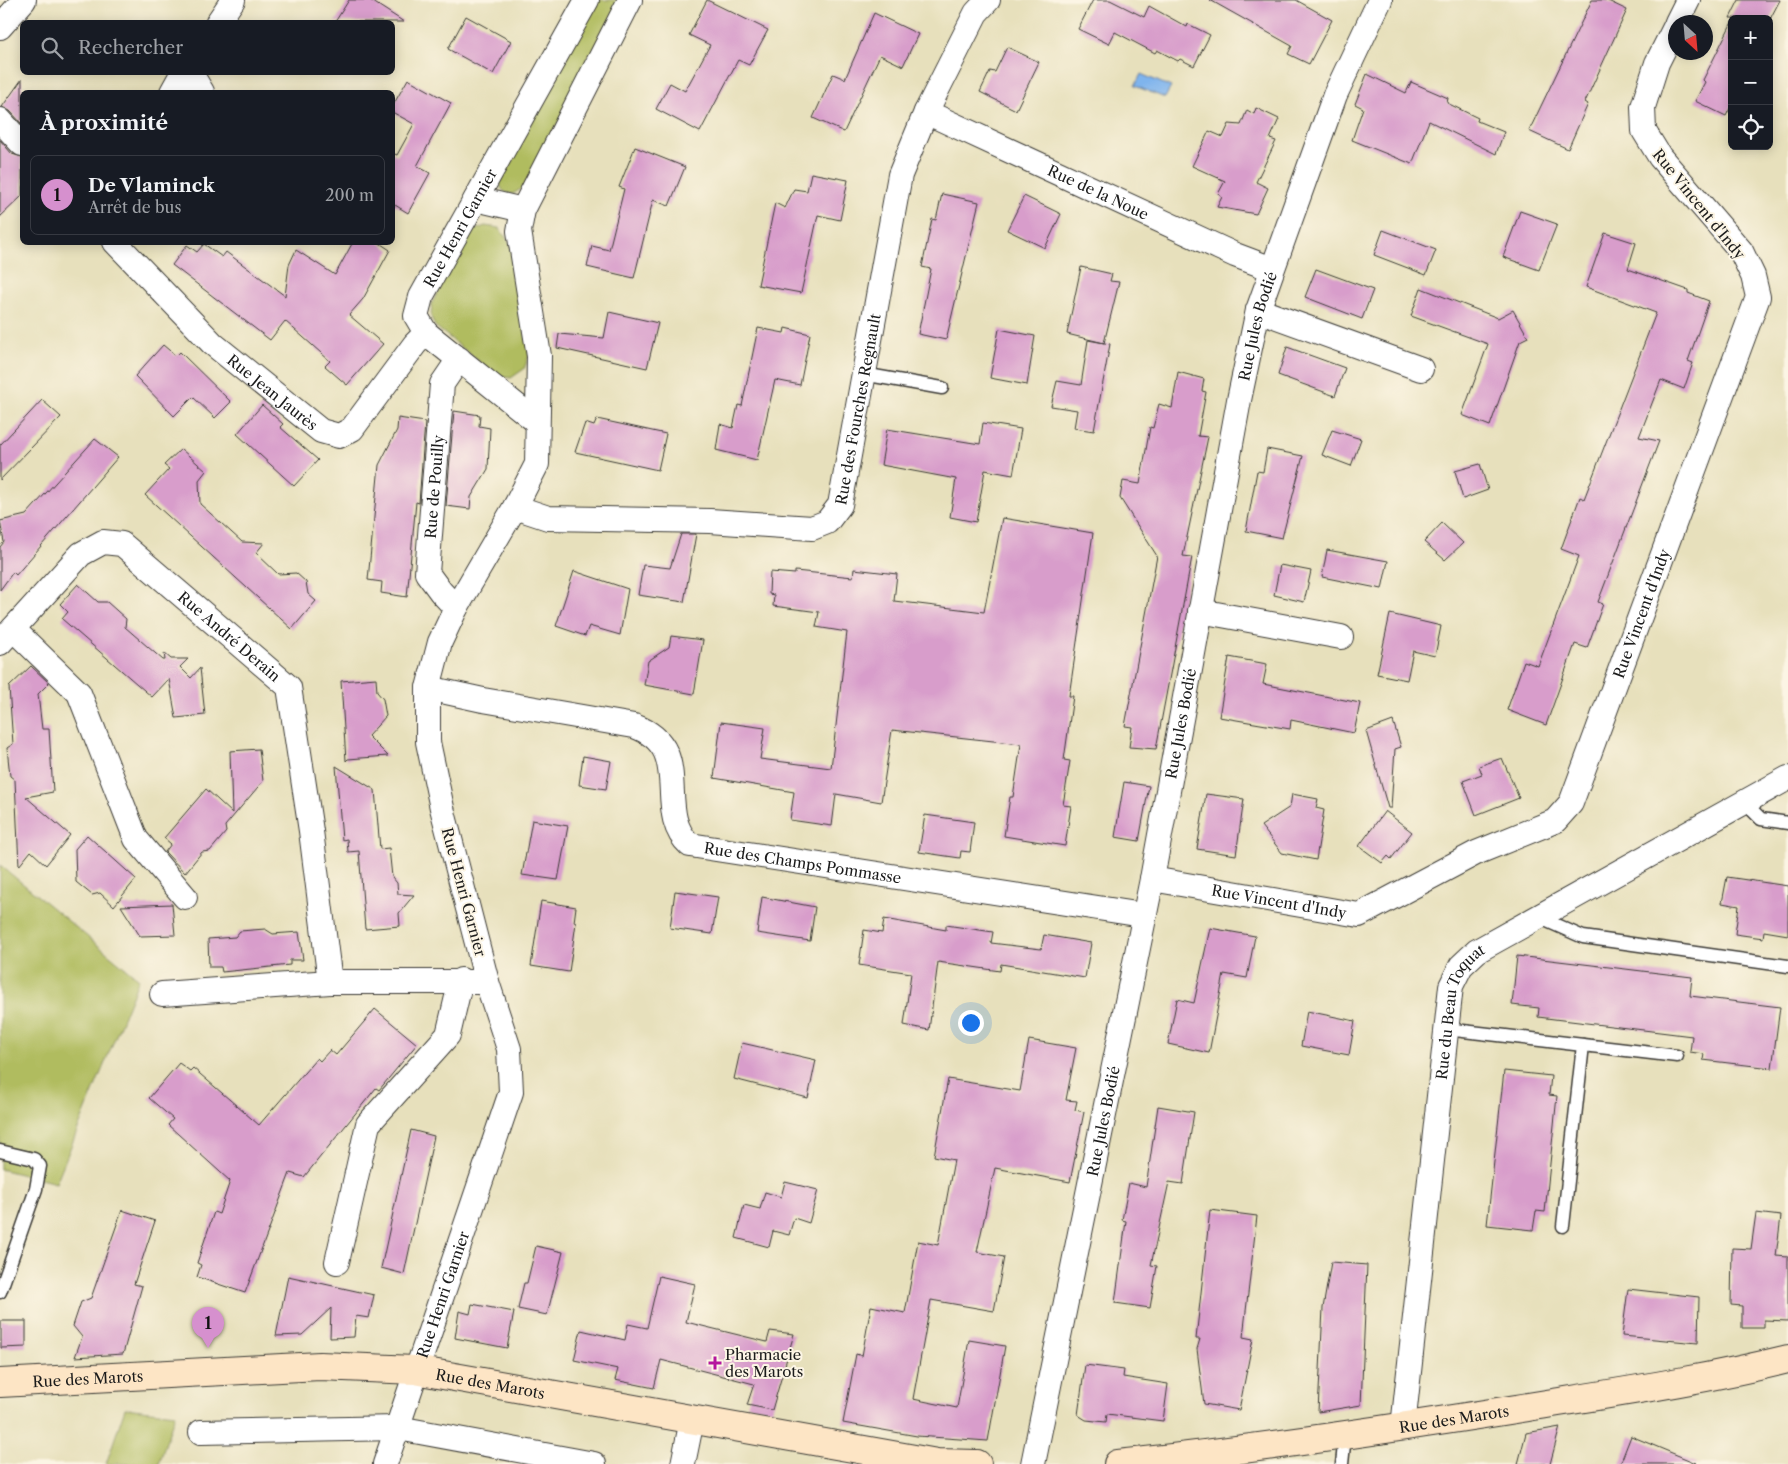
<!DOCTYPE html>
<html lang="fr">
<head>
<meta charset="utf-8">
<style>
	:root { --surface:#171b24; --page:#20242c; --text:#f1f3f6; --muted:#9ea1a6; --line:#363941; --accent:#d690ce }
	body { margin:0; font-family:"Libre Caslon Text",serif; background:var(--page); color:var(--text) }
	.controls { position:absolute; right:15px; top:15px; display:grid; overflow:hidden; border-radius:8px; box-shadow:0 2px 12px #0003 }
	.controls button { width:45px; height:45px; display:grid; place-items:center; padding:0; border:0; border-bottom:1px solid var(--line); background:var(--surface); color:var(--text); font:25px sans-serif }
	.compass { position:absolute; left:1668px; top:15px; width:45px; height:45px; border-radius:50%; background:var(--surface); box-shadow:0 2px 12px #0003; rotate:154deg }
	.you { position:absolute; left:970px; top:1022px; width:18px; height:18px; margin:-12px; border:4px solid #fff; border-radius:50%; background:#1a73e8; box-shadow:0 0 0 8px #1a73e833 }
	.badge { display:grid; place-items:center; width:32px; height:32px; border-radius:50%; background:var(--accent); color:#111; font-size:16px; font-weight:700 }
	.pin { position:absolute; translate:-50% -41px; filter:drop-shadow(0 1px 2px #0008) }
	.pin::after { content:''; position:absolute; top:26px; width:18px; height:15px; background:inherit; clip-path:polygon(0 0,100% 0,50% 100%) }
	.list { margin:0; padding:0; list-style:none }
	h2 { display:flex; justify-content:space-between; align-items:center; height:65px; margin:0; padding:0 20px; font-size:21px }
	h2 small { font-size:16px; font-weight:400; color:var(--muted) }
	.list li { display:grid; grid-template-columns:32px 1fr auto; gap:15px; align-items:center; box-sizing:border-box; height:80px; margin:0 10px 10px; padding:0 10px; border:1px solid var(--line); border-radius:8px }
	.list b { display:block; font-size:19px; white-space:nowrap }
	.list p { margin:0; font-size:16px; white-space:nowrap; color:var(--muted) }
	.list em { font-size:16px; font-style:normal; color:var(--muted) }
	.icon { flex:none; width:28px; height:28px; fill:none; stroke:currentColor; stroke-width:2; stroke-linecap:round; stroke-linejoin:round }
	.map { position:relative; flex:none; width:1788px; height:1464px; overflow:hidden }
	.search { position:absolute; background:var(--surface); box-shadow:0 2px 12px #0003; left:20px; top:20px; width:375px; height:55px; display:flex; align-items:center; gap:12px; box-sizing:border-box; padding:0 18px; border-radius:8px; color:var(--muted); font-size:19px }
	.panel { position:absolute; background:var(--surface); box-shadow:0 2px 12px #0003; left:20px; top:90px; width:375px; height:155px; border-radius:8px }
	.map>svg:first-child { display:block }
	.green { fill:#b0bc5e; stroke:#666c3d }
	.water { fill:#7fb4ed; stroke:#4e6884 }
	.building { fill:#d89dcb }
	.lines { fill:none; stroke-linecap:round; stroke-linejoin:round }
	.lane-casing { stroke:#3a3934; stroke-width:15 }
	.street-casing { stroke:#3a3934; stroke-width:26 }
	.secondary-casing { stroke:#3a3934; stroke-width:30 }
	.lane { stroke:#fff; stroke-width:12 }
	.street { stroke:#fff; stroke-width:24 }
	.secondary { stroke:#fde5c5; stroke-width:28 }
	.poi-dot { fill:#b5179e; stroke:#fcf5e5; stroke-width:2 }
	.labels { text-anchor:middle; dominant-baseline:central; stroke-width:4; stroke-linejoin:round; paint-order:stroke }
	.street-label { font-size:15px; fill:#1c1c1c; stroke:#fcf5e5 }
	.poi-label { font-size:15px; fill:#1c1c1c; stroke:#fcf5e5; text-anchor:start }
</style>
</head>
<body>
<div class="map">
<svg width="1788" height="1464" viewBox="0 0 1788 1464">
	<rect width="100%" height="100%" fill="#fcf5e5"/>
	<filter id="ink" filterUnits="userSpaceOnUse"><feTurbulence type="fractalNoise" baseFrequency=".02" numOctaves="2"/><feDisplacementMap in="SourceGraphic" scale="10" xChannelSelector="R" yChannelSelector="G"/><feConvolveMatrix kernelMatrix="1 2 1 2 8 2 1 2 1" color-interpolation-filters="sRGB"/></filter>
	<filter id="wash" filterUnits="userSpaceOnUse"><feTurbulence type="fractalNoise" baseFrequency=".0096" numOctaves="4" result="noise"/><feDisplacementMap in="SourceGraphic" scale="20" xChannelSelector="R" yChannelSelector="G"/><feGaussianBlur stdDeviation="1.12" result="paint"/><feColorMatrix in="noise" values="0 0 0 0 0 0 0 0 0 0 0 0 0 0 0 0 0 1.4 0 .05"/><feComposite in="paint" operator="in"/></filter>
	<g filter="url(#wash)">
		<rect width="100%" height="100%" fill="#e7e0bc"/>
		<!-- green -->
		<g class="green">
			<path d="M595,0H623L524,187L513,194C504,193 501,191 500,182Z"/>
			<polygon points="485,226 499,228 510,243 529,356 524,369 511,378 497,376 435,326 431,317 432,303 467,237 472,231"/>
			<polygon points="0,865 139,979 56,1183 0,1169"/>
			<polygon points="125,1408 175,1414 159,1464 106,1464"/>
		</g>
		<!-- water -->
		<polygon class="water" points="1141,74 1171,87 1165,98 1135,86"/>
		<g id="blocks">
			<!-- building -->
			<g class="building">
				<polygon points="349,0 370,0 404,22 335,22"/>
				<polygon points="707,0 768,30 749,65 738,60 700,132 656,109 670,83 685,91 710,45 689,35"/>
				<polygon points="1093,0 1110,0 1144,17 1149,6 1187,27 1188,24 1210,35 1194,66 1180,59 1178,61 1157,50 1155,53 1115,32 1109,44 1078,29"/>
				<polygon points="1210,0 1296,0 1332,20 1309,64 1288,54 1292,46"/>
				<polygon points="1592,0 1606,0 1627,10 1585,102 1588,104 1568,149 1529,131"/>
				<polygon points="1739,0 1780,0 1769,21 1769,19 1730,18"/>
				<polygon points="874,13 918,34 903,66 880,55 844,132 813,118 833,74 845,79"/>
				<polygon points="466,16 511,41 493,74 448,49"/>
				<polygon points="1732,22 1732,104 1726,116 1695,101 1705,82 1703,80"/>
				<polygon points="1007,47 1039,62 1016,110 980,92 990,71 995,72"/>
				<polygon points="1367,74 1406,93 1411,82 1448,98 1447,103 1478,118 1477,121 1504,132 1496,154 1429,121 1412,164 1352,140 1363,108 1355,104"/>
				<polygon points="22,79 22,124 10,111 2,107"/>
				<polygon points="408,79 451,103 417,166 430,173 408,213 395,205 392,210 392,153 397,155 414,124 392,112 392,107"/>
				<polygon points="1256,108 1279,119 1270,139 1276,141 1256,182 1268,188 1256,214 1217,207 1222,197 1218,194 1225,181 1192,166 1209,131 1223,137 1229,124 1241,125 1247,110 1254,114"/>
				<polygon points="0,140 12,154 22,157 22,196 0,217"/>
				<polygon points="635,147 685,167 669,206 653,200 634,278 587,267 592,246 609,250 624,189 619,187"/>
				<polygon points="811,173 848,180 840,220 818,215 801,293 758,285 775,203 785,208 794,189 807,191"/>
				<polygon points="942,194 979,202 946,340 918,334 931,269 922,267 932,219 936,220"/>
				<polygon points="1024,196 1061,214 1045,248 1007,230"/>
				<polygon points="1520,211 1557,224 1539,270 1503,257"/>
				<polygon points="1383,230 1436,250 1426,275 1374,255"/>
				<polygon points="1605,233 1636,243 1628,269 1688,290 1688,293 1709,301 1688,361 1693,363 1684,389 1661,380 1639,437 1659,441 1598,602 1603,604 1587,648 1575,644 1546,725 1507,710 1524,661 1538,666 1579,556 1561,549 1580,497 1584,499 1656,313 1586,287"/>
				<polygon points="353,242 378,242 390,250 363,299 349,315 383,344 347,385 325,366 330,361 285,321 270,340 172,265 187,245 197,252 204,244 222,257 226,252 285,296 289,265 296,250 335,275"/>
				<polygon points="1081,267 1112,274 1110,281 1119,282 1104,343 1067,334"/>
				<polygon points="1316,269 1373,290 1362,319 1305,297"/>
				<polygon points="1421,288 1498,318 1513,310 1528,337 1520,341 1490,426 1462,415 1488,344 1411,316"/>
				<polygon points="609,312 658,323 647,368 557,348 559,334 604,338"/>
				<polygon points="758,328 784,333 785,328 810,334 800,385 775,380 757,460 716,450 720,424 733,428 738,405 742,406"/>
				<polygon points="999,329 1035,336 1027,385 990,378"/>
				<polygon points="1088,340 1110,344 1094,431 1074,428 1077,410 1051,406 1057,381 1081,385"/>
				<polygon points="163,345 176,356 180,352 231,402 215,418 193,397 174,416 135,376"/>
				<polygon points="1287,347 1345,368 1335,396 1278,375"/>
				<polygon points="1178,372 1204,379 1202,391 1206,392 1198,436 1208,437 1183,556 1192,557 1156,749 1129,747 1132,727 1125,726 1157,556 1120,498 1123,481 1140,484 1150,427 1153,428 1159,404 1172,408"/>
				<polygon points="42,400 61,417 0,480 0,445"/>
				<polygon points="262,405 283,424 280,427 318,460 294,486 237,434"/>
				<polygon points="454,411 480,415 479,426 490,428 488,469 471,497 470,509 446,506"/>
				<polygon points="398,418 425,422 419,503 416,502 407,597 381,593 382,582 368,580 379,465 397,430"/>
				<polygon points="597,419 666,434 658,470 575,452 585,423 594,426"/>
				<polygon points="983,423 1021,429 1013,475 985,470 976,522 950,517 956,479 881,465 887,429 980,444"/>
				<polygon points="1332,430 1361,439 1351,466 1322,455"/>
				<polygon points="95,439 118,457 16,575 13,572 0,590 0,547 4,542 0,521 26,515"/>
				<polygon points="181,449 206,471 199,480 200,504 242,542 264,543 256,553 278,574 296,573 306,582 308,594 316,601 292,629 145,495 169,469 164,465"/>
				<polygon points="1267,449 1303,456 1282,538 1246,531 1257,471 1263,472"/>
				<polygon points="1480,464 1488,490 1463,499 1455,471"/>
				<polygon points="1002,518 1093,533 1069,696 1073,696 1064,760 1070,761 1063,805 1071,806 1065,846 1004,836 1010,797 1013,797 1021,744 892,730 881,802 836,794 832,826 790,820 794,792 714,778 721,722 765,728 760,759 831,768 847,632 816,627 819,612 773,606 774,595 769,594 770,572 795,574 795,571 853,577 854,569 897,574 894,601 984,612"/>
				<polygon points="1442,523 1463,543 1445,560 1424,542"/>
				<polygon points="681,534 696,534 684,602 638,595 643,565 670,568"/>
				<polygon points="1327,550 1388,561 1382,589 1322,577"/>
				<polygon points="1280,565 1311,571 1304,602 1274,595"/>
				<polygon points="574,571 628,589 620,635 589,626 585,636 556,626"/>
				<polygon points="78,584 98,602 107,602 126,619 125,627 163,660 165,660 164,653 171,659 188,659 180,667 191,678 200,668 205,715 176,718 169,679 152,697 62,619 68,612 60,604"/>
				<polygon points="1390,614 1441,626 1435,656 1413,651 1407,680 1377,674"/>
				<polygon points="671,636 703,640 694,694 644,685 648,661 669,647"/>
				<polygon points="1229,657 1267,664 1263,684 1360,703 1354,733 1291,720 1290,729 1219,717"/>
				<polygon points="31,666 49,683 38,694 42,729 49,729 53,792 26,797 70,835 46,865 31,851 19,866 15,780 10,776 7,748 13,744 9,687"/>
				<polygon points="376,678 377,692 383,699 386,716 368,736 388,756 348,759 346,761 341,681"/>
				<polygon points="1393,721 1401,747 1395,749 1391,808 1388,808 1366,731"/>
				<polygon points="259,749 263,781 225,826 226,832 210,851 202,852 185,873 165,852 171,844 164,838 206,789 232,813 230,751"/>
				<polygon points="583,756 611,761 606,789 579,785"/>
				<polygon points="1502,758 1519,798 1476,815 1463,781 1482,774 1479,766"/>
				<polygon points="336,766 375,790 380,849 389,848 392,877 397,883 398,894 414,895 399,913 400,926 365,929 359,851 348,852 347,839 342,840"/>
				<polygon points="1124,782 1149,786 1139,841 1115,837"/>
				<polygon points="1206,794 1244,799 1236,855 1197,849"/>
				<polygon points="1292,794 1318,799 1316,808 1324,810 1316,860 1282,853 1261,826 1290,807"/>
				<polygon points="1385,811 1412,832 1391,859 1388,856 1382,863 1359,846"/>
				<polygon points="925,815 974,822 970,852 961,851 960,858 919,852"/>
				<polygon points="532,820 568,826 558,880 522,875"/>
				<polygon points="87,835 136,879 114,906 100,893 92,895 76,882 75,849"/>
				<polygon points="1727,877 1788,886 1788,935 1764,931 1763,938 1735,934 1739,906 1722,903"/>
				<polygon points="675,891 718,897 712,934 670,928"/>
				<polygon points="762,897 815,907 810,941 757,933"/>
				<polygon points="541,901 576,907 574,922 576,923 569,972 531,966"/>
				<polygon points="172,904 175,935 140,936 121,906"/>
				<polygon points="884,919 946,930 946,925 993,932 991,943 1041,949 1044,935 1091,943 1085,978 1001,964 1000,971 938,962 929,1030 904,1025 911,973 859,965 864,930 882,933"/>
				<polygon points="1210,928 1255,936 1247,978 1224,974 1209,1053 1168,1044 1177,999 1194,1003"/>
				<polygon points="265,929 273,934 299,932 303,960 290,960 290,965 222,972 221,967 209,967 208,939 235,937 240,931"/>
				<polygon points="1517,956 1692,977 1690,996 1780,1007 1772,1068 1703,1060 1704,1054 1690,1052 1692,1036 1538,1017 1539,1008 1512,1005"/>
				<polygon points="375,1009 417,1044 379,1090 376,1088 304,1177 290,1173 245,1293 197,1277 201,1265 197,1263 214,1212 219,1214 230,1181 168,1125 173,1119 149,1098 179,1063 190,1071 193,1068 259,1125 317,1058 320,1061 330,1050 336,1055"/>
				<polygon points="1307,1011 1355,1021 1349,1055 1301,1046"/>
				<polygon points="1029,1040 1076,1048 1066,1100 1077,1101 1075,1110 1084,1112 1070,1182 995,1168 977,1252 1004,1257 994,1311 931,1300 913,1399 957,1408 969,1340 1005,1346 988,1441 917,1436 843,1423 856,1354 862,1356 871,1306 905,1313 918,1241 938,1245 954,1160 934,1156 948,1079 1020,1091"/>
				<polygon points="742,1043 816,1060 808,1098 734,1079"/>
				<polygon points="1504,1071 1551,1076 1549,1095 1557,1096 1545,1212 1536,1211 1533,1230 1487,1225"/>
				<polygon points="1158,1106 1194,1112 1183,1184 1169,1182 1151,1265 1157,1266 1150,1308 1115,1303 1126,1221 1122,1220 1129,1183 1146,1187"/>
				<polygon points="411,1130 434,1136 404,1274 381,1268"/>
				<polygon points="785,1182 818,1190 809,1223 794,1218 789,1235 773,1231 769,1247 736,1238 744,1205 760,1209 765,1192 781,1197"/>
				<polygon points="122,1210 155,1221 134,1284 142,1286 123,1354 75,1357 82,1337 73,1326 81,1302 91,1298"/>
				<polygon points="1210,1210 1257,1216 1243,1337 1253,1339 1239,1410 1204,1404 1197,1349 1200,1339 1196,1339"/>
				<polygon points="1756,1213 1781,1216 1776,1256 1788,1257 1788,1321 1764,1320 1764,1328 1742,1328 1742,1306 1731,1305 1732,1248 1751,1249"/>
				<polygon points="536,1246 563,1252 547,1315 518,1309 524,1283 527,1283"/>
				<polygon points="1331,1262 1367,1265 1361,1405 1318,1412 1323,1308"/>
				<polygon points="288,1276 374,1295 369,1318 356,1316 354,1337 330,1338 331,1308 302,1335 276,1336"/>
				<polygon points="659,1276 695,1284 686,1322 767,1342 770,1331 794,1334 772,1410 747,1405 754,1384 661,1360 654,1388 615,1380 618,1369 574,1360 581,1330 625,1340 628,1324 647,1328"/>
				<polygon points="1628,1289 1699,1297 1698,1343 1622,1336"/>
				<polygon points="472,1304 514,1312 507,1348 455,1338 459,1311 470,1314"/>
				<polygon points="1,1321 26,1321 26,1347 1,1348"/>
				<polygon points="1085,1365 1124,1370 1123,1377 1168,1384 1163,1421 1107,1414 1106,1422 1086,1420 1078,1415"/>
				<polygon points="1560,1427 1550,1464 1518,1464 1526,1433"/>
				<polygon points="1631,1436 1696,1463 1696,1464 1620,1464"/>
			</g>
		</g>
	</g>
	<g filter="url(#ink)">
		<use href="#blocks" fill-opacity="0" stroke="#3a3934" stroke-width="1"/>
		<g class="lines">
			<!-- lane casing -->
			<g class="lane-casing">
				<g id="lane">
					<polyline points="863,374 942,388"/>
					<polyline points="1744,802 1761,819 1788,823"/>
					<polyline points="1538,917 1583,937 1788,966"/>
					<polyline points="1446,1029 1677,1056"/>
					<polyline points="0,1151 34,1159 40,1166 36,1189 0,1292"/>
					<polyline points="1563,1226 1583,1045"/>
					<polyline points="1342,1464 1345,1435"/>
				</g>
			</g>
			<!-- street casing -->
			<g class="street-casing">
				<g id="street">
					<polyline points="218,22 233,0"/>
					<polyline points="1677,22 1688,0"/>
					<polyline points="0,27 24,0"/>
					<polyline points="190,72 202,92"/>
					<polyline points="172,92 183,72"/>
					<path id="s1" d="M926,112L1235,255L1272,269"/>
					<polyline points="0,120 22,144"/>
					<polyline points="476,199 523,210"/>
					<path id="s2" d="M115,242L213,344L321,431L339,436L352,429L415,344L426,333"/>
					<polyline points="1258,310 1421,369"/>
					<path id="s3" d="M537,422L426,333L416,316L421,297L587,0"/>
					<path id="s4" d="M515,507L548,518L710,521L812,528L827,522L840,505L900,175L926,112L976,13L988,0"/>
					<path id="s5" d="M456,608L441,592L427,573L442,384L459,359"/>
					<polyline points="1200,611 1341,637"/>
					<polyline points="13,629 79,693 136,839 185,897"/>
					<path id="s6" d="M0,643L81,554L103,542L122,544L289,687L311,831L330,982"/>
					<path id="s7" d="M428,688L483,700L634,726C697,748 652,811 690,845L1143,915"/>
					<path id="s8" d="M1152,879L1359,915L1476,853L1555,821L1571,803L1758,297L1753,276L1741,251L1660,157L1644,131L1643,107L1657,63L1676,25"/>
					<polyline points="162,994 330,982 487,982"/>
					<polyline points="337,1262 368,1124 448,1035 461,980"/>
					<path id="s9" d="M1403,1427L1451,986L1461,966L1477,951L1788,778"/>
					<polyline points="201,1432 398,1428 594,1464"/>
					<path id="s10" d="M385,1464L511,1092L509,1049L487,982L442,808L428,742V688L440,642L456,608L515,507L537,464L539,356L519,231L523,210L630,0"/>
					<polyline points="683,1464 692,1420"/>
					<path id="s11" d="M1033,1464L1152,879L1239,400L1258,310L1335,95L1380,0"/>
				</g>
			</g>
			<!-- secondary casing -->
			<g class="secondary-casing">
				<g id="secondary">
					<path id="s12" d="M0,1383L320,1366L415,1370L937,1463L977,1464"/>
					<path id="s13" d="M1118,1464C1251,1450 1384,1430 1516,1409C1607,1394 1699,1381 1788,1359"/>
				</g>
			</g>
			<!-- lane -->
			<use href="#lane" class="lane"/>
			<!-- street -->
			<use href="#street" class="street"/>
			<!-- secondary -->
			<use href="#secondary" class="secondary"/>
		</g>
	</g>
	<!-- markers -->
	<path class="poi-dot" d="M712.5 1355.5h5v5h5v5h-5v5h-5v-5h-5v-5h5z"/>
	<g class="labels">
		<!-- street labels -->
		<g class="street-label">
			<text stroke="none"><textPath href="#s1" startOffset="190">Rue de la Noue</textPath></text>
			<text transform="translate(1699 204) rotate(51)">Rue Vincent d'Indy</text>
			<text stroke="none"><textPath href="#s3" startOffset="261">Rue Henri Garnier</textPath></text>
			<text stroke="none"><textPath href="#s11" startOffset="1160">Rue Jules Bodié</textPath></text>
			<text stroke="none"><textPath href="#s2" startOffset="218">Rue Jean Jaurès</textPath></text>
			<text stroke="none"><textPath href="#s4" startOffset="434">Rue des Fourches Regnault</textPath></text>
			<text stroke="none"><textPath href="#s5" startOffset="132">Rue de Pouilly</textPath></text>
			<text stroke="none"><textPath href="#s8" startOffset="654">Rue Vincent d'Indy</textPath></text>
			<text stroke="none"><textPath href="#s6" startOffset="306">Rue André Derain</textPath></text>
			<text stroke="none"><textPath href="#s11" startOffset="755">Rue Jules Bodié</textPath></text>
			<text stroke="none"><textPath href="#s7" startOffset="464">Rue des Champs Pommasse</textPath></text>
			<text transform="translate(464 892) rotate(75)">Rue Henri Garnier</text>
			<text stroke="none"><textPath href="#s8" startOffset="129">Rue Vincent d'Indy</textPath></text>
			<text stroke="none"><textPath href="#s9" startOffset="422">Rue du Beau Toquat</textPath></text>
			<text stroke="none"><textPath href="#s11" startOffset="350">Rue Jules Bodié</textPath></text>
			<text stroke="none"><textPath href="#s10" startOffset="179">Rue Henri Garnier</textPath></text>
			<text stroke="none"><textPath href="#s12" startOffset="88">Rue des Marots</textPath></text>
			<text stroke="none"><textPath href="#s12" startOffset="492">Rue des Marots</textPath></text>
			<text stroke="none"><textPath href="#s13" startOffset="339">Rue des Marots</textPath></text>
		</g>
		<!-- poi labels -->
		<g class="poi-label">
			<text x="725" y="1354">Pharmacie<tspan x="725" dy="17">des Marots</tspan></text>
		</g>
	</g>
</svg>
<div class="controls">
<button>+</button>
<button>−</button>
<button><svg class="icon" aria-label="locate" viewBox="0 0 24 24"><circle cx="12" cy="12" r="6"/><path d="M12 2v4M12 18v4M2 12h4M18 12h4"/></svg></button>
</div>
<svg class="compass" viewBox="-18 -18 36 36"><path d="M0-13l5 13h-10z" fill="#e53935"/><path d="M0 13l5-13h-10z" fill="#9ea1a6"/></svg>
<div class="you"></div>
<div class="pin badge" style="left:208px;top:1348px">1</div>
<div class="search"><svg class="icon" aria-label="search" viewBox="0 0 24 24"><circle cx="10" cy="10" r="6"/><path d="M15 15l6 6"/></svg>Rechercher</div>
<section class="panel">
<h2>À proximité<small></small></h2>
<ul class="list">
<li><span class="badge">1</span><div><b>De Vlaminck</b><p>Arrêt de bus</p></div><em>200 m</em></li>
</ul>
</section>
</div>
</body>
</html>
